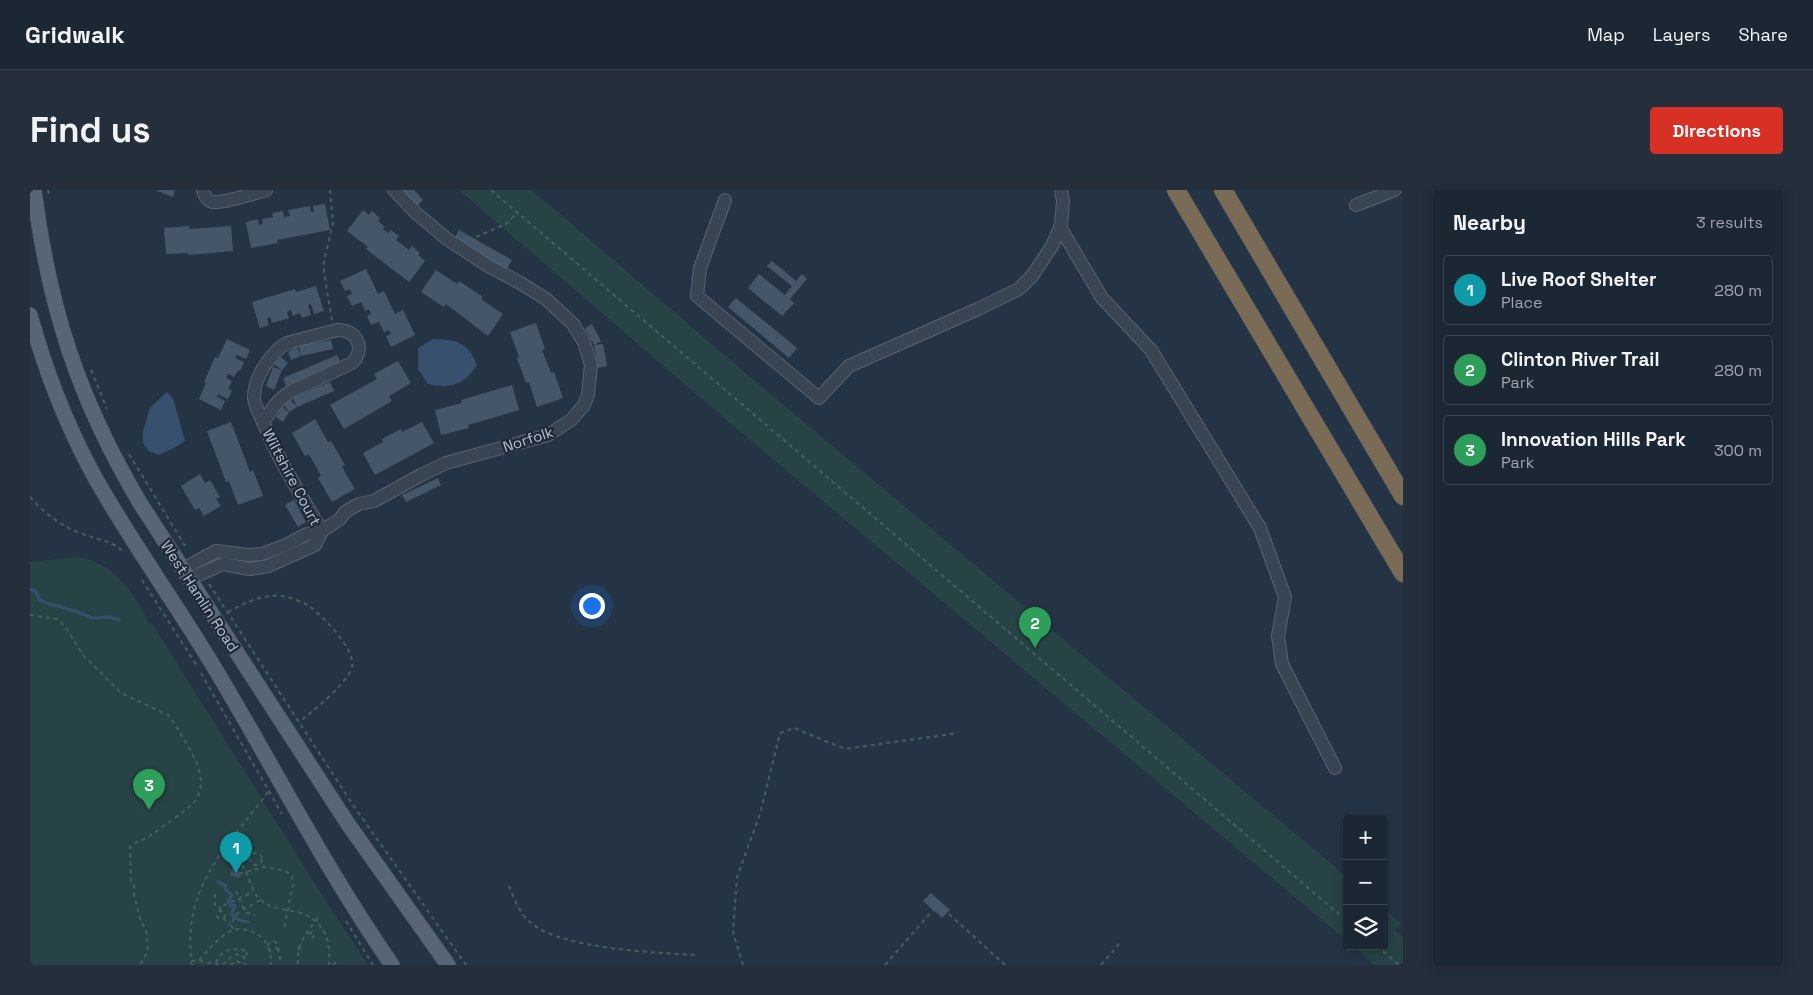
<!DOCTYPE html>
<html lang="en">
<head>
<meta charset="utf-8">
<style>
	:root { --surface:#1c2734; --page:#252f3c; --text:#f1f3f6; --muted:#a0a5ac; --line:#3a444f; --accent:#d93025 }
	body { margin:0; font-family:"Space Grotesk",sans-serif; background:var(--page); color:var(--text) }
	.controls { position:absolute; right:15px; bottom:15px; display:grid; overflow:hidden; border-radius:5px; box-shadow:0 2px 12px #0003 }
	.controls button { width:45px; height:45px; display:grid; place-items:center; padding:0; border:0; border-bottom:1px solid var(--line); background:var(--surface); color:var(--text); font:25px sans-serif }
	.you { position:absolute; left:561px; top:415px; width:18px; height:18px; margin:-12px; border:4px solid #fff; border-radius:50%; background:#1a73e8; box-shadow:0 0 0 8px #1a73e833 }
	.badge { display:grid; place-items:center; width:32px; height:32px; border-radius:50%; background:var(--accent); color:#fff; font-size:16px; font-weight:700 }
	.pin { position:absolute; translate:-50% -41px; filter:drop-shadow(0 1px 2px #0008) }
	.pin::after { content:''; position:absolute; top:26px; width:18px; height:15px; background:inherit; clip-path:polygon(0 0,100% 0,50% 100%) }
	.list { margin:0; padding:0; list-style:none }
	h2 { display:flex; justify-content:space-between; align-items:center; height:65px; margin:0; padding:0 20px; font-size:21px }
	h2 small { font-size:16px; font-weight:400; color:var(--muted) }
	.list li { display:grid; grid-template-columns:32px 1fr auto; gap:15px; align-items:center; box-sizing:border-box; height:70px; margin:0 10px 10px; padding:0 10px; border:1px solid var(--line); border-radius:5px }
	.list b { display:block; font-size:19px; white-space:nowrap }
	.list p { margin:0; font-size:16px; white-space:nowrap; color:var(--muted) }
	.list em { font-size:16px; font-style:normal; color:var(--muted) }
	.icon { flex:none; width:28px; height:28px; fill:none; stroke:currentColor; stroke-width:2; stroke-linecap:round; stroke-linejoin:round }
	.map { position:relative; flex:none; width:1373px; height:775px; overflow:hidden; border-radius:5px }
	header { display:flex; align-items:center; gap:30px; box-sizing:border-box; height:70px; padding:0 25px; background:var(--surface); border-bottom:1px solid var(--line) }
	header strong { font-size:24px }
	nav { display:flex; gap:28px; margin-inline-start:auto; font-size:18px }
	.intro { display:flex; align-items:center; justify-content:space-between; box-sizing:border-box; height:120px; padding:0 30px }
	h1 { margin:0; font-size:35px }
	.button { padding:12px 22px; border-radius:5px; background:var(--accent); color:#fff; font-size:18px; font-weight:700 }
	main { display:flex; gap:30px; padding:0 30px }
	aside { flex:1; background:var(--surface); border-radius:5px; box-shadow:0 2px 12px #0003 }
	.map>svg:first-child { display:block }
	.green { fill:#274345 }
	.water { fill:#37506d }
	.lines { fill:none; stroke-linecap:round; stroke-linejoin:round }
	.stream { stroke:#37506d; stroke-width:3 }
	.building { fill:#465669 }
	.minor-casing { stroke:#586371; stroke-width:14 }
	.major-casing { stroke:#465160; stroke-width:16 }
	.highway-casing { stroke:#44505e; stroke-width:19 }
	.path { stroke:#456061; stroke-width:2; stroke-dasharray:4 4; stroke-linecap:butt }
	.minor { stroke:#3a4554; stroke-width:12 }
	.major { stroke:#586574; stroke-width:15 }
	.highway { stroke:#7a6b56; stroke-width:18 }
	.labels { text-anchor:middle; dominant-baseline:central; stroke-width:4.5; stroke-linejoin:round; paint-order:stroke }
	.street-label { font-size:15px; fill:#b7c0cd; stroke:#1e2a39 }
</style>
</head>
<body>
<header>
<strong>Gridwalk</strong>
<nav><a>Map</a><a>Layers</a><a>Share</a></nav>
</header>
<div class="intro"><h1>Find us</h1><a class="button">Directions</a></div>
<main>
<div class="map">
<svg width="1373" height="775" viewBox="0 0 1373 775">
	<rect width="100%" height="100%" fill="#253445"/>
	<!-- green -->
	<g class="green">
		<polygon points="429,0 502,0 725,191 1317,687 1317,751 694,228"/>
		<path d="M46,367C83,371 105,403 119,434L122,433L131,448L301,719L338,775H0V372Z"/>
		<polygon points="1354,719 1371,733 1365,740 1373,747 1373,775 1345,775 1323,756 1354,756"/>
	</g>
	<!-- water -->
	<g class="water">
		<path d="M403,149C426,150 438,151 447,175C434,195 421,199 398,194L388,179V158Z"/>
		<polygon points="137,202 143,208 155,251 144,258 129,265 119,261 113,253 113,241 120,218"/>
	</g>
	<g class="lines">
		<!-- stream -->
		<g class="stream">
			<polyline points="0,399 5,401 10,410 16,413 45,421 62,428 80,427 89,430"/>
			<polyline points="188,692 195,695 196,700 202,705 198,711 201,716 204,715 205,717 201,724 209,730 218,732"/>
		</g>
	</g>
	<!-- building -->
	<g class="building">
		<polygon points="125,0 145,0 143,7"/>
		<polygon points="370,0 384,0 393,10 386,17"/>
		<polygon points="295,14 300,40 247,50 248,53 221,58 216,32 228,29 229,35 233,34 232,29 243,27 242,23 253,21 254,27 260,26 258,20 280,16 281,22 284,22 283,16"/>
		<polygon points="333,20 339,25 342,21 350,28 348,31 355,37 353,39 358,43 361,40 369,46 366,50 379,60 382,56 390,63 388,65 395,71 379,92 336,59 338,57 317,41"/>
		<polygon points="159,36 159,39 201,36 203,61 158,65 158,63 136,64 134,38"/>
		<polygon points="429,40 482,70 477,79 424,49"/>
		<polygon points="742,71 766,91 772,84 777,89 760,109 764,113 752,126 718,98 729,84 755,105 762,96 737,76"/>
		<polygon points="336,79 348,104 354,101 365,124 373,120 385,145 361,157 356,146 361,144 359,140 354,142 349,132 341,135 337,126 341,124 339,119 335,121 331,112 322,116 317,106 322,104 320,99 315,101 310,91"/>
		<polygon points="406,80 427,94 429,91 453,107 451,109 473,124 458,146 416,114 414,117 391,102"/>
		<polygon points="286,96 294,121 284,124 281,114 278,115 281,125 272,128 270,123 263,126 261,120 257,122 259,128 242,133 240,127 237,128 239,135 230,138 222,112 265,99 266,102"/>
		<polygon points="706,108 767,158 759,168 698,117"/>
		<polygon points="506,133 515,159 512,160 521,183 524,182 533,208 507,217 499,192 496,193 487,168 489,167 480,142"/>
		<polygon points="562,134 571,151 564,155 573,154 577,176 568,178 564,155 555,138"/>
		<polygon points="197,149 220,160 216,169 207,165 205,168 214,172 210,181 208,180 204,187 198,184 196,188 202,191 198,199 202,200 198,209 188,204 187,207 195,211 191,220 169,209 176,193 174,192 185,167 188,168"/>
		<polygon points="301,150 303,159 271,166 269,156"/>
		<polygon points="267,157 271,166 261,170 258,162"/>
		<polygon points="307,165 310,172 256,196 253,188"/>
		<polygon points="251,167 258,173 252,180 244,174"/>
		<polygon points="368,171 381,193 359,206 362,211 314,239 300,215 347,189 344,184"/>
		<polygon points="243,177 252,180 244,200 236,196"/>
		<polygon points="300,192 304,201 267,217 263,208"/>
		<polygon points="482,195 489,220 438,235 439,238 411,245 405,220 432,213 431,210"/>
		<polygon points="261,210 267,217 259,222 254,215"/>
		<polygon points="252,217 259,222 253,232 246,227"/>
		<polygon points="285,229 298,252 301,251 315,275 312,277 325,299 302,312 288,288 291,286 279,264 275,266 262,243"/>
		<polygon points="201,232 220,282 223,280 233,306 208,315 199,291 196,292 177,241"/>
		<polygon points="392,232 404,253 345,285 333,263 353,252 352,249 371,239 372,242"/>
		<polygon points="170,284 175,293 180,290 190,307 186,309 191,316 174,326 169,318 165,320 151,296"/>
		<polygon points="408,288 411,295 376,312 372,305"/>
		<polygon points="264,310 276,332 268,337 255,315"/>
		<polygon points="202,679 211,682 209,688 200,685"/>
		<polygon points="901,703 920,720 912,728 893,711"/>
	</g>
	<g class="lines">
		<!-- minor casing -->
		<g class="minor-casing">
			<g id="minor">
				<path d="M173,0C174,5 176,10 182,12C191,14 226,3 236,0"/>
				<polyline points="695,10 670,78 667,106 789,208 819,176 948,119 989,99 1002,86 1022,56 1031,35 1033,11 1031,0"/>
				<polyline points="1326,15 1365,0"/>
				<polyline points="1030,37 1072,108 1121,160 1230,338 1255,407 1248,446 1252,474 1305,578"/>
				<path d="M233,233C241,220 247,210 260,202L322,173C336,159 327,139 307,140L257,153C241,162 224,187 224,207C224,216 230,224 233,232C249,271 271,306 292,341"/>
				<polyline points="153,379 186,361 218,365 232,364 256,355 277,344 292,341 310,329 315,322 323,317 329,314 344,311 391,285 416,273 518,245 541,230 554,215 558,205 561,175 554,152 543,134 516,109 492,94 455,74 417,49 386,23 364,0"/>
				<polyline points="159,389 193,374 220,379 238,376 285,355 292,341"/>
			</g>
		</g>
		<!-- major casing -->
		<g class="major-casing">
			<g id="major">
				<path d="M4,0C19,119 49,210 110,313L318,634L418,775"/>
				<path d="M0,125C15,179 35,232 62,282C101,353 149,417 190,487C247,583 298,683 362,775"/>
			</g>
		</g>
		<!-- highway casing -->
		<g class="highway-casing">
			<g id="highway">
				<polyline points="1146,0 1373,383"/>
				<polyline points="1193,0 1373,306"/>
			</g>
		</g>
		<!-- path -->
		<g class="path">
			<polyline points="18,0 19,6"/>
			<polyline points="300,0 303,33 294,71 294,82 302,131"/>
			<polyline points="461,0 1317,731"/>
			<polyline points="446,47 476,34 488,22"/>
			<polyline points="61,180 77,219"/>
			<polyline points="99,264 155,356"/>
			<path d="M0,307C14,323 32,337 53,344C70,351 80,349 95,363"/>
			<polyline points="112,390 167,476"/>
			<polyline points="179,394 323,615 436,775"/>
			<path d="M198,422C214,413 233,404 252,406C259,407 274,412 280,417C294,427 326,460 322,477C317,494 283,521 269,532"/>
			<path d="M0,425L27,429L35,436L53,465L91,503L138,525C145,533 149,542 155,551C165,568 179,591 165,611C157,621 131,637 120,646C113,651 105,651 100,657L101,691L104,696V705L111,732L116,739L117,747L118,761L110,775"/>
			<polyline points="171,483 252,624"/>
			<polyline points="193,651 197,654"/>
			<path d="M193,660C201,665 210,671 215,680C221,691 221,702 231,710C241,719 254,719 267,722C294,729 301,749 299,775"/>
			<circle cx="226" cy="669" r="6"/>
			<polyline points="209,684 234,677 255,681 262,685 263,695 254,738"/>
			<path d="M479,696C484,708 489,723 500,732C529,759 628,763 668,765"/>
			<polyline points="206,701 215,722 225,725"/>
			<polyline points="185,704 185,715 190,717"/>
			<polyline points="190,721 190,717 223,702"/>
			<circle cx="191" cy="725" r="4"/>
			<polyline points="919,724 975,775"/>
			<polyline points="193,728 200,735"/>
			<polyline points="316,731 343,775"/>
			<path d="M203,739L201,735C207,717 217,720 230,710"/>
			<polyline points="277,741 282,748 285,745 282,742 280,744"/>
			<polyline points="237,755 243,751 248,754 248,758 239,761"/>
			<polyline points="1347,756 1369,775"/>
			<polyline points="248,758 251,773"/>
			<polyline points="267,758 272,759"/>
			<polyline points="170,770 173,772 191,775"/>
			<path d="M161,771C164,770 167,771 169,770C172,768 175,764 177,761C192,746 205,731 227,744C239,751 241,763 241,775"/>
			<path d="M186,773C192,757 203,758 218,761L215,768"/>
			<path d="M268,774C266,754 277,742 289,727"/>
			<path d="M162,775C151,696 196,659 239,601"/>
			<path d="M193,775C200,767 210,757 216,772L214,775"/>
			<polyline points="200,775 207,771 213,775"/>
			<polyline points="303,775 306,772"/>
			<polyline points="713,775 703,742 707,687 730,624 750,543 764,538 815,559 928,543"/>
			<polyline points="855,775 903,720"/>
			<polyline points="1071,775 1089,754"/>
		</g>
		<!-- minor -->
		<use href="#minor" class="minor"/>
		<!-- major -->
		<use href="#major" class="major"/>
		<!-- highway -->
		<use href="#highway" class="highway"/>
	</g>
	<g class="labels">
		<!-- street labels -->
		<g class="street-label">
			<text transform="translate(498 249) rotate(-18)">Norfolk</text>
			<text transform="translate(262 287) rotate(62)">Wiltshire Court</text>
			<text transform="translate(170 406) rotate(57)">West Hamlin Road</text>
		</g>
	</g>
</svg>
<div class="controls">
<button>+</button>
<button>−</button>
<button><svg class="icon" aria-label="layers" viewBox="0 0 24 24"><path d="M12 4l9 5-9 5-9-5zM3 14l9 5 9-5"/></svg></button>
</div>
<div class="you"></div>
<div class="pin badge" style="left:206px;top:683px;background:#0f9aa8">1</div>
<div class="pin badge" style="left:1005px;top:458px;background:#2e9e5b">2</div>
<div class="pin badge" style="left:119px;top:620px;background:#2e9e5b">3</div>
</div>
<aside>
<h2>Nearby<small>3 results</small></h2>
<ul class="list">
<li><span class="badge" style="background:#0f9aa8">1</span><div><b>Live Roof Shelter</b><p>Place</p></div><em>280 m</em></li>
<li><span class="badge" style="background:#2e9e5b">2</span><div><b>Clinton River Trail</b><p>Park</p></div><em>280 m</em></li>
<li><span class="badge" style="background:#2e9e5b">3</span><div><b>Innovation Hills Park</b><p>Park</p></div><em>300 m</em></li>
</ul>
</aside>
</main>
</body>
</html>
